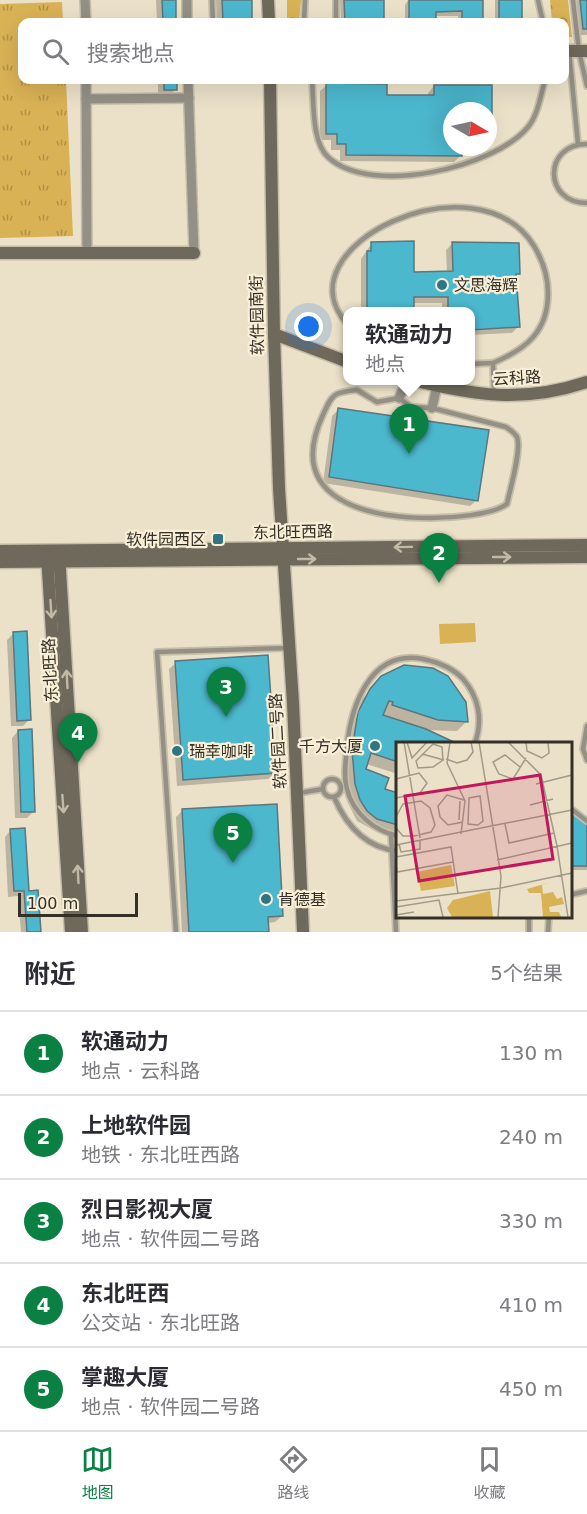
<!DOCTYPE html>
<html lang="zh">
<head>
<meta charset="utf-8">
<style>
	:root { --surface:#fff; --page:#f7f7f7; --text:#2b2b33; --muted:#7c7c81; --line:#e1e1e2; --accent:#0b8043 }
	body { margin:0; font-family:"DejaVu Sans","Noto Sans SC",sans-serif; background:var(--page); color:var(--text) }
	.compass { position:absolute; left:443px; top:102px; width:54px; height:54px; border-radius:50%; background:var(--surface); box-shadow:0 6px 24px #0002; rotate:99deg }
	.scale { position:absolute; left:18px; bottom:15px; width:120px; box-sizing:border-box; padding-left:6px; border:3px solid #343027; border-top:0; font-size:16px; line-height:21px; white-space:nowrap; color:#343027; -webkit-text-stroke:4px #f9eed6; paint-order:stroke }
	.you { position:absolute; left:309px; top:327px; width:21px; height:21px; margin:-15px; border:4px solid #fff; border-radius:50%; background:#1a73e8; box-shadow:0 0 0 9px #1a73e833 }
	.badge { display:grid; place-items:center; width:39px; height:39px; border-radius:50%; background:var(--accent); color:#fff; font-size:20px; font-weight:700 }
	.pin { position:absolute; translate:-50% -50px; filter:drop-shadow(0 2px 3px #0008) }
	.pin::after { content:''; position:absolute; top:32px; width:21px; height:18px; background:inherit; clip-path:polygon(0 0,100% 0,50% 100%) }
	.popup { position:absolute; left:343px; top:307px; width:132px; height:78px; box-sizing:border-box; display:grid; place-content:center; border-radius:12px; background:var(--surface); filter:drop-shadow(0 2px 4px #0005); font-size:20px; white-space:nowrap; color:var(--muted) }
	.popup b { font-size:22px; color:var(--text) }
	.popup::after { content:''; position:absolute; left:50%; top:100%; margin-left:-12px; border:12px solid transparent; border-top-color:var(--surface) }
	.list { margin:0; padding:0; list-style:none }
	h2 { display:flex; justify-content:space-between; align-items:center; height:78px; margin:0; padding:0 24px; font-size:26px }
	h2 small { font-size:20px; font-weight:400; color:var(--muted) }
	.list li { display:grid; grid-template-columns:39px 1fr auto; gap:18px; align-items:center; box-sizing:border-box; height:84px; padding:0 24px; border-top:2px solid var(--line) }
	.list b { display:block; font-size:22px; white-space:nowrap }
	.list p { margin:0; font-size:20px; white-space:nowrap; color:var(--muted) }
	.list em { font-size:20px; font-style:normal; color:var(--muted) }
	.icon { flex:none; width:33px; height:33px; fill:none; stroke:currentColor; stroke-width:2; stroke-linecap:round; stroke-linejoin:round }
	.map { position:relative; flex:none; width:587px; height:932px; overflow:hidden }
	.search { position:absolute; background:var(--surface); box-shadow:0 6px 24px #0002; left:18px; right:18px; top:18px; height:66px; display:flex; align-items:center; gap:15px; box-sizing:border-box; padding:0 21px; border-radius:12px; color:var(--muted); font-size:22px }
	.sheet { height:498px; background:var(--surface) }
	nav { display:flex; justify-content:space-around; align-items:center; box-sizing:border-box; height:84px; border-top:2px solid var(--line); background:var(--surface); font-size:16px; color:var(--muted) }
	nav a { display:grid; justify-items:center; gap:3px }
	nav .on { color:var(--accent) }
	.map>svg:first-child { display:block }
	.grass { fill:url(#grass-tufts) }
	.park { fill:url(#park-crowns) }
	.garden { fill:#dab256 }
	.shadow { fill:#0003 }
	.building { fill:#4cb8ce; stroke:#5b767d; stroke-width:1.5 }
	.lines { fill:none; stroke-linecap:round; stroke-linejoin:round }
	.lane-casing { stroke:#c6bea9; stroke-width:8 }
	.street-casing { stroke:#c6bea9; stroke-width:12 }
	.secondary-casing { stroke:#c6bea9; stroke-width:15 }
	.lane { stroke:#949086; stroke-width:4.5 }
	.street { stroke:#949086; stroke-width:9 }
	.secondary { stroke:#6f695b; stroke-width:12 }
	.oneway { stroke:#c2b9a5 }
	.poi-dot { fill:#307583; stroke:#f9eed6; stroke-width:2 }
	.labels { text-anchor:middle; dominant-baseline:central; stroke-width:4.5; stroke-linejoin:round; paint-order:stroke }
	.poi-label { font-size:16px; fill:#343027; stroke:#f9eed6; text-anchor:start }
	.street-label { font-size:16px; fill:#343027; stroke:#f9eed6 }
	.inset-road { fill:none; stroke:#a29a88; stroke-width:1.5 }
	.view { fill:#c2185b; fill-opacity:0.15; stroke:#c2185b; stroke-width:3 }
	.inset-edge { fill:none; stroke:#343027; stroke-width:3 }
</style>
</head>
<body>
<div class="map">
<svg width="587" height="932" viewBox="0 0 587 932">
	<defs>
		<pattern id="grass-tufts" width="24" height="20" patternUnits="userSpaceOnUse" patternTransform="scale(1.5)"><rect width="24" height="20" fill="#dab256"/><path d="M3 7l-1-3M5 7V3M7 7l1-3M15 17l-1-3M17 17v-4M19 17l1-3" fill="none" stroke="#b29147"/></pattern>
		<pattern id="park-crowns" width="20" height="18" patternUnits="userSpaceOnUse" patternTransform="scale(1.5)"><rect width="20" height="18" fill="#dab256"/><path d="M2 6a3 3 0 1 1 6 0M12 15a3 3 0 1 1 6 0" fill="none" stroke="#b29147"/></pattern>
	</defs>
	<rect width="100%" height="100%" fill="#ebe1c9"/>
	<!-- grass -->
	<polygon class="grass" points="62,2 63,22 22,22 22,80 66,80 73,236 0,238 0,4"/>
	<!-- park -->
	<g class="park">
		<polygon points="287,0 301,0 299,22 287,22"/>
		<polygon points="550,0 568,0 572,37 565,37 564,22 552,22"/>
	</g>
	<!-- garden -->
	<polygon class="garden" points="475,623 476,642 440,644 439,624"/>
	<!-- shadow -->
	<g class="shadow">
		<polygon points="156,0 174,0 175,22 157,22"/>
		<polygon points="216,0 250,0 251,22 217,22"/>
		<polygon points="340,0 383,0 383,22 341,22"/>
		<polygon points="408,0 481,0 481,20 479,22 458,22 458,16 434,16 433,22 405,22 405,5"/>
		<polygon points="495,0 519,0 520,21 495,22"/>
		<polygon points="575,0 587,0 587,35 577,35"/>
		<polygon points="158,80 176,80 176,89 169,96 158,96"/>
		<polygon points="327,85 385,97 428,97 428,93 434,86 491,86 491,132 488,135 488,111 452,111 452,147 475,147 461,148 461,155 454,162 340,161 340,150 331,150 331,140 320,140 320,91"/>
		<polygon points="372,243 412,273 447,273 446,250 453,243 518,273 514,277 518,327 512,333 470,335 470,312 442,312 442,303 412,303 412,310 416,312 361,312 361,259"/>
		<polygon points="339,409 477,500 470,506 323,483 332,416"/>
		<polygon points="14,633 30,719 23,726 11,726 7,640"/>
		<polygon points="176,663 275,773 268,779 177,786 169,669"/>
		<polygon points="419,666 433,669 467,721 457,731 424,730 452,743 398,743 398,774 366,764 364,770 383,790 398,794 398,832 379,833 357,821 347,801 342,761 348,724 360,701 392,670"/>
		<polygon points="18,731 34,811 27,818 15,818 12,738"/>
		<polygon points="183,810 282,916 275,922 267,923 267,932 182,932 176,817"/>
		<polygon points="573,813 587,828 587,870 570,870 570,816"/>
		<polygon points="11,830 28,892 39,932 21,932 18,896 8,897 5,837"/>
	</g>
	<!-- building -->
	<g class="building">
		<polygon points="162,0 176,0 176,22 163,22"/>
		<polygon points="222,0 252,0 252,22 223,22"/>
		<polygon points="344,0 384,0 384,22 345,22"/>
		<polygon points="409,0 483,0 483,21 462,21 462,11 436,12 436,22 409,22"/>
		<rect x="499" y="0" width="23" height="22"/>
		<polygon points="580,0 587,0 587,29 583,29"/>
		<rect x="164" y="80" width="13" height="10"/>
		<polygon points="326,83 387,84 387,95 434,95 434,85 492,85 492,133 488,133 488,111 452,111 452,147 462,147 462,156 346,155 346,144 337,144 337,134 326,134"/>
		<polygon points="414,241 414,272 453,271 452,242 519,243 520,274 516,274 520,327 470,330 470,312 448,312 448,297 414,297 414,308 418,308 418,312 367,310 367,251 371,251 371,242"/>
		<polygon points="338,408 489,430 478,501 329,477"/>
		<polygon points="27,631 31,720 17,721 13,632"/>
		<polygon points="268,655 276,773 183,780 175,661"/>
		<polygon points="404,665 433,668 448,676 466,702 468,722 438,720 392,705 393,702 389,701 383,715 426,729 456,743 398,743 398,762 371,753 366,769 389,778 385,789 398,793 398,825 377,819 367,811 360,800 355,784 352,750 358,712 370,689 381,676"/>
		<polygon points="32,729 35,812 21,812 18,730"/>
		<polygon points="277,804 283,916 268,917 269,932 189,932 182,809"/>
		<polygon points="573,811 587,825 587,866 570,866"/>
		<polygon points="25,828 29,891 38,890 41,932 27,932 24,891 14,891 10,829"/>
	</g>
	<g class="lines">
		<!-- lane casing -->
		<g class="lane-casing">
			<g id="lane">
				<polyline points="212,0 213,22"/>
				<polyline points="336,0 336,22"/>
				<polyline points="538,0 543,22"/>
				<polyline points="573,0 579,51 587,86"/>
				<polyline points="304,22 305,0"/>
				<polyline points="569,51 578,144"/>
				<path d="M312,80C314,101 311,143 329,158C372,196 494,168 528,127C538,115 541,94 545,80"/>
				<path d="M587,144C543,144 543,203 587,203"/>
				<path d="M348,325C276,247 477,153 534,246C543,261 548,275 548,293C548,332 526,349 493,363L494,394"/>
				<polyline points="470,364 493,363"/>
				<path d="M357,390L377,402L399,398L411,407L432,408L506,427C510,430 514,432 517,437C522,449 510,489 507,504C492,515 451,518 431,518C368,518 285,500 322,417C332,395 332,392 357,390Z"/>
				<polyline points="587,726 583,749 587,760"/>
				<circle cx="332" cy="788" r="9"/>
				<polyline points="299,793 323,789"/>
				<path d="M334,797C346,825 366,848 398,851"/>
				<polyline points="570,808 587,821"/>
				<polyline points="391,834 396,932"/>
				<path d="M398,836C374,831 353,813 347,789C343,776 346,760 347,747C351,706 370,649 423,659C437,662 453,668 463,679C479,697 483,720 475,743"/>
				<polyline points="570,895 587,891"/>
				<polyline points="176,932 157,652 287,648"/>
				<polyline points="529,932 529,916"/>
				<polyline points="548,932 549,916"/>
			</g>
		</g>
		<!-- street casing -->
		<g class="street-casing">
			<g id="street">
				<polyline points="85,0 86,22"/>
				<polyline points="187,0 187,22"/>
				<polyline points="86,80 87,254"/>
				<polyline points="188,80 194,253"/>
				<polyline points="86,99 189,98"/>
				<polyline points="399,398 407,380"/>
				<polyline points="432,408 437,386"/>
			</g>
		</g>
		<!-- secondary casing -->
		<g class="secondary-casing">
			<g id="secondary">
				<polyline points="268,0 269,22"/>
				<polyline points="564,51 587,51"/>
				<polyline points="270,80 274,334 279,488 293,703 303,932"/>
				<polyline points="0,253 194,253"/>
				<polyline points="274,334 348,362"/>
				<path d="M413,380C476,396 524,403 587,382"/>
				<polyline points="0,551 587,545"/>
				<polyline points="59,553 82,932"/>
				<polyline points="47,555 71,932"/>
				<polyline points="0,562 587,557"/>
			</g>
		</g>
		<!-- lane -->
		<use href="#lane" class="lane"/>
		<!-- street -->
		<use href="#street" class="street"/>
		<!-- secondary -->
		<use href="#secondary" class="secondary"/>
	</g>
	<!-- one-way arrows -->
	<defs><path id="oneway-shaft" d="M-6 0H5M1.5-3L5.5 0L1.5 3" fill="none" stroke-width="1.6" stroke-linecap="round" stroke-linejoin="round" transform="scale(1.5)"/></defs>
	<g class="oneway">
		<use href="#oneway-shaft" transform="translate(403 547) rotate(179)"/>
		<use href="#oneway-shaft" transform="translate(502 557)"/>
		<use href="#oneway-shaft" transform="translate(307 559)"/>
		<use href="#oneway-shaft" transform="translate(51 609) rotate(86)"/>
		<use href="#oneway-shaft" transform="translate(67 679) rotate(-93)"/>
		<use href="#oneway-shaft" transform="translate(63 804) rotate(86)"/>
		<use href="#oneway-shaft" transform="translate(78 874) rotate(-93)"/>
	</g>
	<!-- markers -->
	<g class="poi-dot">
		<circle cx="442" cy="285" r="6"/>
		<rect x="212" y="533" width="12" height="12" rx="3"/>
		<circle cx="375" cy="746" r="6"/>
		<circle cx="177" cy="751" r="6"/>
		<circle cx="266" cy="899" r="6"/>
	</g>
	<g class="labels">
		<!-- poi labels -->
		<g class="poi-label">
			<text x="454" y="285">文思海辉</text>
			<text x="206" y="539" text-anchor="end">软件园西区</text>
			<text x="363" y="746" text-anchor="end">千方大厦</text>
			<text x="189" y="751">瑞幸咖啡</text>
			<text x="278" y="899">肯德基</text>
		</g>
		<!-- street labels -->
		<g class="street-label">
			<text transform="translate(257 315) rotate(-91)">软件园南街</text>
			<text transform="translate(517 378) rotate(-3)">云科路</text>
			<text transform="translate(293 532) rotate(-1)">东北旺西路</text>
			<text transform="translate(50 670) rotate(-93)">东北旺路</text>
			<text transform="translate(278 741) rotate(-93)">软件园二号路</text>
		</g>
	</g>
	<!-- overview -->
	<g transform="translate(396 742)">
		<rect width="176" height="176" fill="#ebe1c9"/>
		<path d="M55,123L59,144L25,149L21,130ZM155,140L146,143L147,152L157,150L161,157L166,155L168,162L153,165L154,170H163L165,175H147L145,151H133L131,147Z" fill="#dab256"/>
		<path d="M94,149L97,175H56L51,166L57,158Z" fill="#dab256"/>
		<path class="inset-road" d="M8,0L24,96M11,0L16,16L31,0M54,0L51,21L69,59L65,92M83,0L105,134L102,175M112,0L145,33L161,104M130,0L131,9L146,16L153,11L152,0M37,2L46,5L47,18L37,25L22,26L20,19ZM26,12L48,18M50,17L61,21L71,18L77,10L75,0M124,25L109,13L97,20L103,32L117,37L130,16M0,37L23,31L31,41L24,51L0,56M140,42L176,33M84,54L87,79L82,83L72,82L73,56ZM134,63L157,57M0,75L7,62L25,59L34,66L39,83L35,90L18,94H7L0,86M63,78L64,59M67,80L52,83L44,75L42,64L51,53L68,58M109,82L113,101L158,91M3,102L5,110L24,107V99M0,103L176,68M161,104L172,175M0,115L55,105L62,152M101,118L176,101M0,120L1,130L57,120M105,146L176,131M0,159L105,146M0,165L43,158L47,175M0,173L18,170"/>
		<path class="view" d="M144,33L157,117L23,139L9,54Z"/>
		<rect width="176" height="176" class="inset-edge"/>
	</g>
</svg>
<svg class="compass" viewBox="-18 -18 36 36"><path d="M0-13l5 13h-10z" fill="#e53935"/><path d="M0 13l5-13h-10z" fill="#7c7c81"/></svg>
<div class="scale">100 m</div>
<div class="you"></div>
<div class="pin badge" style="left:409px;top:454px">1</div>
<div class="popup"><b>软通动力</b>地点</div>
<div class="pin badge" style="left:439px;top:583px">2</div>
<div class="pin badge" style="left:226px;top:717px">3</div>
<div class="pin badge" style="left:78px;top:763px">4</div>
<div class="pin badge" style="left:233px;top:863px">5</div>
<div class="search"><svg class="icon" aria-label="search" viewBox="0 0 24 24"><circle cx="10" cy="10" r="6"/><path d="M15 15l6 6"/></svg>搜索地点</div>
</div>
<section class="sheet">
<h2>附近<small>5个结果</small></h2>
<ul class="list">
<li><span class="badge">1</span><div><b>软通动力</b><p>地点 · 云科路</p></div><em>130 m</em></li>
<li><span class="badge">2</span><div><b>上地软件园</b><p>地铁 · 东北旺西路</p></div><em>240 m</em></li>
<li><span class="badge">3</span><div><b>烈日影视大厦</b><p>地点 · 软件园二号路</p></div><em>330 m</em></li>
<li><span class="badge">4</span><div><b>东北旺西</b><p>公交站 · 东北旺路</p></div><em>410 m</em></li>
<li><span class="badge">5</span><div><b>掌趣大厦</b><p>地点 · 软件园二号路</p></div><em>450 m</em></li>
</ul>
</section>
<nav>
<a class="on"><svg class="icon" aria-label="map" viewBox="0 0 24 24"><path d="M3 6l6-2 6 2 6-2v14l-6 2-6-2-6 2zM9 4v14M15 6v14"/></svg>地图</a>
<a><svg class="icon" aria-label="directions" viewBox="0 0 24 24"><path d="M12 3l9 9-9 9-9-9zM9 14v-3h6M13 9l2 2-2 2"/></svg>路线</a>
<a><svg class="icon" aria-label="saved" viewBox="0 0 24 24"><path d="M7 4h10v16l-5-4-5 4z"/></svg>收藏</a>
</nav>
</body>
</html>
